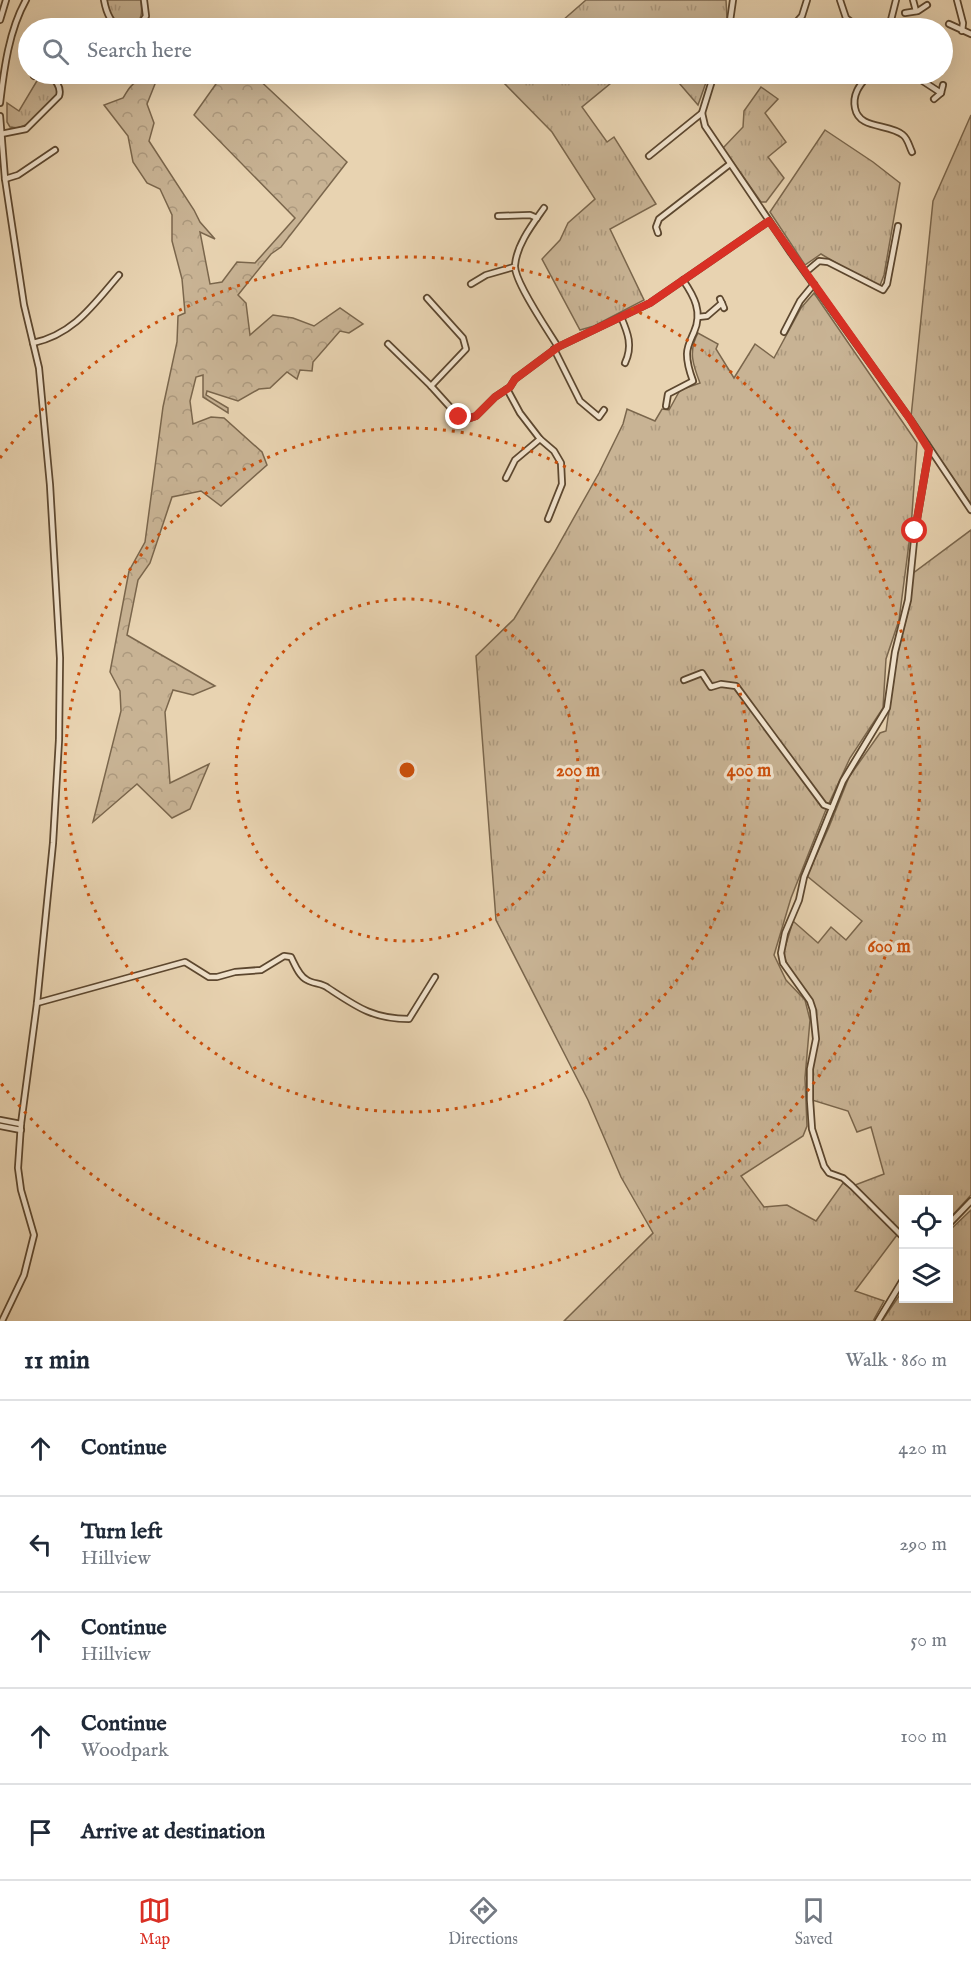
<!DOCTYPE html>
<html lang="en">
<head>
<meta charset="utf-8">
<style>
	:root { --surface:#fff; --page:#f2f2f3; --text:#1f2937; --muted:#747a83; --line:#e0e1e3; --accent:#d93025 }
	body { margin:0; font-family:"IM FELL English",serif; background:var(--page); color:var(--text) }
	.controls { position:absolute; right:18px; bottom:18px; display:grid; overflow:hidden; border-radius:0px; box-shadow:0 6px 24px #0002 }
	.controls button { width:54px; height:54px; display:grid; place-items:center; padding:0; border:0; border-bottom:2px solid var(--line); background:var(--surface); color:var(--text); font:30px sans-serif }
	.stop { position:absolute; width:18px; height:18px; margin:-14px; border:4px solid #d93025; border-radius:50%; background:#fff }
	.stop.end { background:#d93025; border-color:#fff; box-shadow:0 2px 6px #0008 }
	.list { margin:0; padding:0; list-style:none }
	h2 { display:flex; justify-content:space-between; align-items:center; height:78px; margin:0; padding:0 24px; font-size:26px }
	h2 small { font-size:20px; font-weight:400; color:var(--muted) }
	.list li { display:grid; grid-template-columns:39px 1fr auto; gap:18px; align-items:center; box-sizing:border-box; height:96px; padding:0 24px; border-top:2px solid var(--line) }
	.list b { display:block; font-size:22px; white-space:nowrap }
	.list p { margin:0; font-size:20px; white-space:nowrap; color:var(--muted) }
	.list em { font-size:20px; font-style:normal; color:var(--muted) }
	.icon { flex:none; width:33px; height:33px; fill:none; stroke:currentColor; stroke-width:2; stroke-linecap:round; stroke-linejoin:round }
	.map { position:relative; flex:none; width:971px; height:1321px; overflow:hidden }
	.search { position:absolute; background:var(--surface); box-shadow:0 6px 24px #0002; left:18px; right:18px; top:18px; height:66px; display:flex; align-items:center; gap:15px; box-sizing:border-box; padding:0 21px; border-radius:33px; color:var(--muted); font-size:22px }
	.sheet { height:558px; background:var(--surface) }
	nav { display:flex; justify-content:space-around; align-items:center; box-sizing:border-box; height:84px; border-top:2px solid var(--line); background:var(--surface); font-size:16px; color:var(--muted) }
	nav a { display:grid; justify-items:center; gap:3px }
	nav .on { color:var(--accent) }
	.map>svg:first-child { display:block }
	.grass { fill:url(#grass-tufts); stroke:#7a664c; stroke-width:1.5 }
	.forest { fill:url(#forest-crowns); stroke:#7a664c; stroke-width:1.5 }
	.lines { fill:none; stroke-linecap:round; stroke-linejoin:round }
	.minor-casing { stroke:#5c472f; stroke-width:8 }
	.minor { stroke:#f0e2cc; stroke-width:4.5 }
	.route { stroke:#d93025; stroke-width:8 }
	.ring { fill:none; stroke:#cc4f0b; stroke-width:3; stroke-dasharray:3 6 }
	.centre { fill:#cc4f0b; stroke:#f0e2cc; stroke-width:3 }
	.ring-label { font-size:18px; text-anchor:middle; font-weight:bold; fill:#cc4f0b; stroke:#f0e2cc; stroke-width:6; stroke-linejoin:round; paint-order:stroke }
</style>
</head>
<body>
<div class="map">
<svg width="971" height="1321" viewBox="0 0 971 1321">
	<defs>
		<pattern id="grass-tufts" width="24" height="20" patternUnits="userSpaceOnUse" patternTransform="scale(1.5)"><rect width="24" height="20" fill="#c8b394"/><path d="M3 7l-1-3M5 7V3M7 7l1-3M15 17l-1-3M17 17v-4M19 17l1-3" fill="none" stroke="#ac997e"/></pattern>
		<pattern id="forest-crowns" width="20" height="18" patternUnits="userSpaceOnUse" patternTransform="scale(1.5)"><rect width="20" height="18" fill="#c8b394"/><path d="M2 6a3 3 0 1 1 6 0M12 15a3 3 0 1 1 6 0" fill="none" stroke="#ac997e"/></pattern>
	</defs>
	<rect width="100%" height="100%" fill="#e8d3b1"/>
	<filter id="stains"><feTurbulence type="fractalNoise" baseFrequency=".00333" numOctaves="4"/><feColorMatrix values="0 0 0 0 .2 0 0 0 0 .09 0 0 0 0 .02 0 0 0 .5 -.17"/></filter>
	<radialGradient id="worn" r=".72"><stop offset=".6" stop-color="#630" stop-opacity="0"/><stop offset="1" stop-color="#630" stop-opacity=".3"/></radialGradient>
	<!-- grass -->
	<g class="grass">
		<path d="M105,0H141C142,11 143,20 133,27C114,31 110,15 105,0Z"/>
		<polygon points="586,0 726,0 727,19 724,28 554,28"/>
		<polygon points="41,74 45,74 55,83 58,91 57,95 28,124 18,128 10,127 7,122 7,103 19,111"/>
		<polygon points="505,74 622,74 582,107 607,142 614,137 656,204 610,229 644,300 594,326 580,330 542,259 560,240 568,223 595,199 552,132 500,79"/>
		<polygon points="671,74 709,74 698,105 673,76"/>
		<polygon points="761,87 778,99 765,113 786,142 768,157 784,178 766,202 761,202 723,148 743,127 744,111"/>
		<polygon points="971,115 971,504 911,417 933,201"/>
		<polygon points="825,130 873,162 900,183 884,275 879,288 821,254 805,265 770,212"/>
		<path d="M814,293L917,443L911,528L899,620L886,659L883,708L850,758L825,812L791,898L774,955L786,980L805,1000L810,1020L805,1078L807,1126L803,1136L741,1176L764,1207L787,1205L816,1221L843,1183L858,1194L897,1235L855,1291L884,1301L873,1321H564L653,1233L621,1177L588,1100L496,920L476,656L514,619L554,553L599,473L623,424L627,409L655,421L662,409L669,410L680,390L700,383C693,365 688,351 698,333L718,344L716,349L734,378L755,344L774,358L801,308Z"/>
		<polygon points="971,530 971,1195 949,1219 948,1200 904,1200 903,1234 855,1185 884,1174 871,1127 857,1132 848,1111 812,1100 813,1066 816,1044 814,1007 788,966 783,954 793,921 818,943 831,927 846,940 862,921 807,876 829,827 849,777 880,733 886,731 897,655 909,607 912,574"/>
		<polygon points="971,1210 971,1321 882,1321 903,1290 904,1298 948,1298 949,1231"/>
	</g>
	<!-- forest -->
	<path class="forest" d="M148,74H159L147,104L154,123L149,141L194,210L200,222L215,239L200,232L210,284L222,282L237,262L255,263L295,218L194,115L223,74H253L347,162L281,247L271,254L238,295L246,303L250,335L273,315L293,318L314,326L340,308L363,324L349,333L340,331L313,362L312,371L300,370L297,379L287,372L270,388L259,389L238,401L207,391L206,395L228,408V413L203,397V375L196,377L190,401L193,424L211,417L224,418L262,452L267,465L221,506L201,491L172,497L150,563L138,580L127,635L215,686L193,695L173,690L165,712L170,783L209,764L190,809L172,818L137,784L93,822L121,711L120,691L110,672L129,571L145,542L163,407L177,342L178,316L185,313L182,279L172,241V215L160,189L147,183L133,162L128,136L104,105L123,98C127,92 129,86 136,82C141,79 144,80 148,74Z"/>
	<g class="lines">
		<!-- minor casing -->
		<g class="minor-casing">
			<g id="minor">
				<path d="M104,0C106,11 110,23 120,28"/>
				<polyline points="840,0 846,18 859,28"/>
				<polyline points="913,0 916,11"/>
				<polyline points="957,0 963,23 962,31"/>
				<polyline points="905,13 918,11 927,5"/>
				<polyline points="0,20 6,0"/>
				<polyline points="949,24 971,34"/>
				<polyline points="138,28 146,16 144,0"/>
				<polyline points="729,28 733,0"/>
				<polyline points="791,28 802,16 807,0"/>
				<polyline points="889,28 896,0"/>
				<polyline points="714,74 702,113 705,126 791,253 910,419 971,510"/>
				<path d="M869,74C861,84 852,93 855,108C859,130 889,123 903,135C908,139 909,146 912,152"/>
				<polyline points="912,74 941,93"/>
				<polyline points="34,76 36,74"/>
				<polyline points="934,99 941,93 943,85"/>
				<path d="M0,103C4,69 9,30 26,0"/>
				<polyline points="0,116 5,179 24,305 39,368 50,485 60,658 59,740 53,843 37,1003 21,1124 18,1168 21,1190 34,1235 24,1275 2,1321"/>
				<path d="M1,134L26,129L59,96C62,87 55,80 49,74"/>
				<polyline points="649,156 702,113"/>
				<polyline points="5,179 18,175 55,150"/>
				<path d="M544,208C532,225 517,244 515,265C513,280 549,332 558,347"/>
				<polyline points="498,216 530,215 537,218"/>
				<polyline points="658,233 656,227 659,219 730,164"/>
				<polyline points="806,272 819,261 828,262 883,290 887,284 898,226"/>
				<polyline points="471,284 486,275 514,267"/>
				<polyline points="427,298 463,338 466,349 431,386"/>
				<polyline points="720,299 724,308"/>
				<path d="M621,317C628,333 633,346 625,363"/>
				<polyline points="698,317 707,316 722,303"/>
				<polyline points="784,332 800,301 814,284"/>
				<path d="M33,343C74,334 93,305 119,275"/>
				<polyline points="388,344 431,386 459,417 467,419 476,416 495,397 510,387 515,379 558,347 650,303 769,221"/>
				<polyline points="554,349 580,401 599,417 604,410"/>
				<polyline points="507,389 520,413 540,439 554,451 561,463 562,484 548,519"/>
				<path d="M666,406L668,394L693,381C690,373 687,363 687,354C687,346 691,339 694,332C703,312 694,296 683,280"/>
				<polyline points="506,478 515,460 540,439"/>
				<polyline points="684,680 702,673 711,687 721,684 736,686 824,805 832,808"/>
				<path d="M37,1003L185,962L209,977H217L235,972L261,970L284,956L291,957C295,965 299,976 307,980C313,984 322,983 328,988C357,1007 373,1019 409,1019L435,977"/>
				<polyline points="0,1120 21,1124"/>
				<polyline points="0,1126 21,1130"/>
				<polyline points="948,1225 971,1201"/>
				<polyline points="904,1238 852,1186 843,1178 829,1173 824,1166 812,1129 810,1100 810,1069 816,1039 813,1010 810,1001 783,963 781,953 785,933 799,900 804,877 843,781 887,708 895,652 908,600 915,531 929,450"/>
				<polyline points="878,1321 904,1278"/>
			</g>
		</g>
		<!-- minor -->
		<use href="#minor" class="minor"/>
	</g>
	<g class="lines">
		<!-- route -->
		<polyline class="route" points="459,417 467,419 476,416 495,397 510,387 515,379 558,347 650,303 769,221 910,419 929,450 915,531"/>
	</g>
	<!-- distance rings -->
	<g class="ring">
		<circle cx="407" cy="770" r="171"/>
		<circle cx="407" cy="770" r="342"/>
		<path d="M0 458A513 513 0 1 1 0 1082"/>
	</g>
	<circle cx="407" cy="770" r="9" class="centre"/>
	<g class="ring-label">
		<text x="578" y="776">200 m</text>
		<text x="749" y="776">400 m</text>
		<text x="889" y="952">600 m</text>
	</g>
	<rect width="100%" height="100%" filter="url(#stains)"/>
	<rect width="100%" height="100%" fill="url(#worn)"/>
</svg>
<div class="controls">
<button><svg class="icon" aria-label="locate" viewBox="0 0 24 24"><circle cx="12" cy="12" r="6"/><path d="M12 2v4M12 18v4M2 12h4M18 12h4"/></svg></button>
<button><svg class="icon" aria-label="layers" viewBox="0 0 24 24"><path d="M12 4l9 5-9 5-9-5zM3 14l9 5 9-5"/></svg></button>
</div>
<div class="stop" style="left:915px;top:531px"></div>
<div class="stop end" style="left:459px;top:417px"></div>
<div class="search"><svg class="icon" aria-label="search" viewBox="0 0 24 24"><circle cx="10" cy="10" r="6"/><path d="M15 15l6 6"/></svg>Search here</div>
</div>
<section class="sheet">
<h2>11 min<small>Walk · 860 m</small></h2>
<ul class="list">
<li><svg class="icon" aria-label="ahead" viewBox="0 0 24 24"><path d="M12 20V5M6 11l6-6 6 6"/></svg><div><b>Continue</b></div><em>420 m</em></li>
<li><svg class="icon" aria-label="left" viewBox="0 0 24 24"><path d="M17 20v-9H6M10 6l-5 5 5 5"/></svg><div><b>Turn left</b><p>Hillview</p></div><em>290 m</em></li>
<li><svg class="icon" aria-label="ahead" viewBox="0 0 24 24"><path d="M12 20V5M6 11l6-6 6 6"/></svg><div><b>Continue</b><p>Hillview</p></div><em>50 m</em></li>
<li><svg class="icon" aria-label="ahead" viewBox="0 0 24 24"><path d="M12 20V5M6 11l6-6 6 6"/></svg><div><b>Continue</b><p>Woodpark</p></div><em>100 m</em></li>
<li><svg class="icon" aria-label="arrive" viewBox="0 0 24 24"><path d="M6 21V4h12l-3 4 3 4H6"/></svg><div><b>Arrive at destination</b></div></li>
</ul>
</section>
<nav>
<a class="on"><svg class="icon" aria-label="map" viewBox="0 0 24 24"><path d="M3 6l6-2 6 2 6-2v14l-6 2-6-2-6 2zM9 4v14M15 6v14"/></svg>Map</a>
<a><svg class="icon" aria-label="directions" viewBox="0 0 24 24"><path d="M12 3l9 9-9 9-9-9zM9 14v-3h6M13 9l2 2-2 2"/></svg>Directions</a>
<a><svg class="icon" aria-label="saved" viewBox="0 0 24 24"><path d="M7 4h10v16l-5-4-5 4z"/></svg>Saved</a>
</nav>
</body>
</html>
